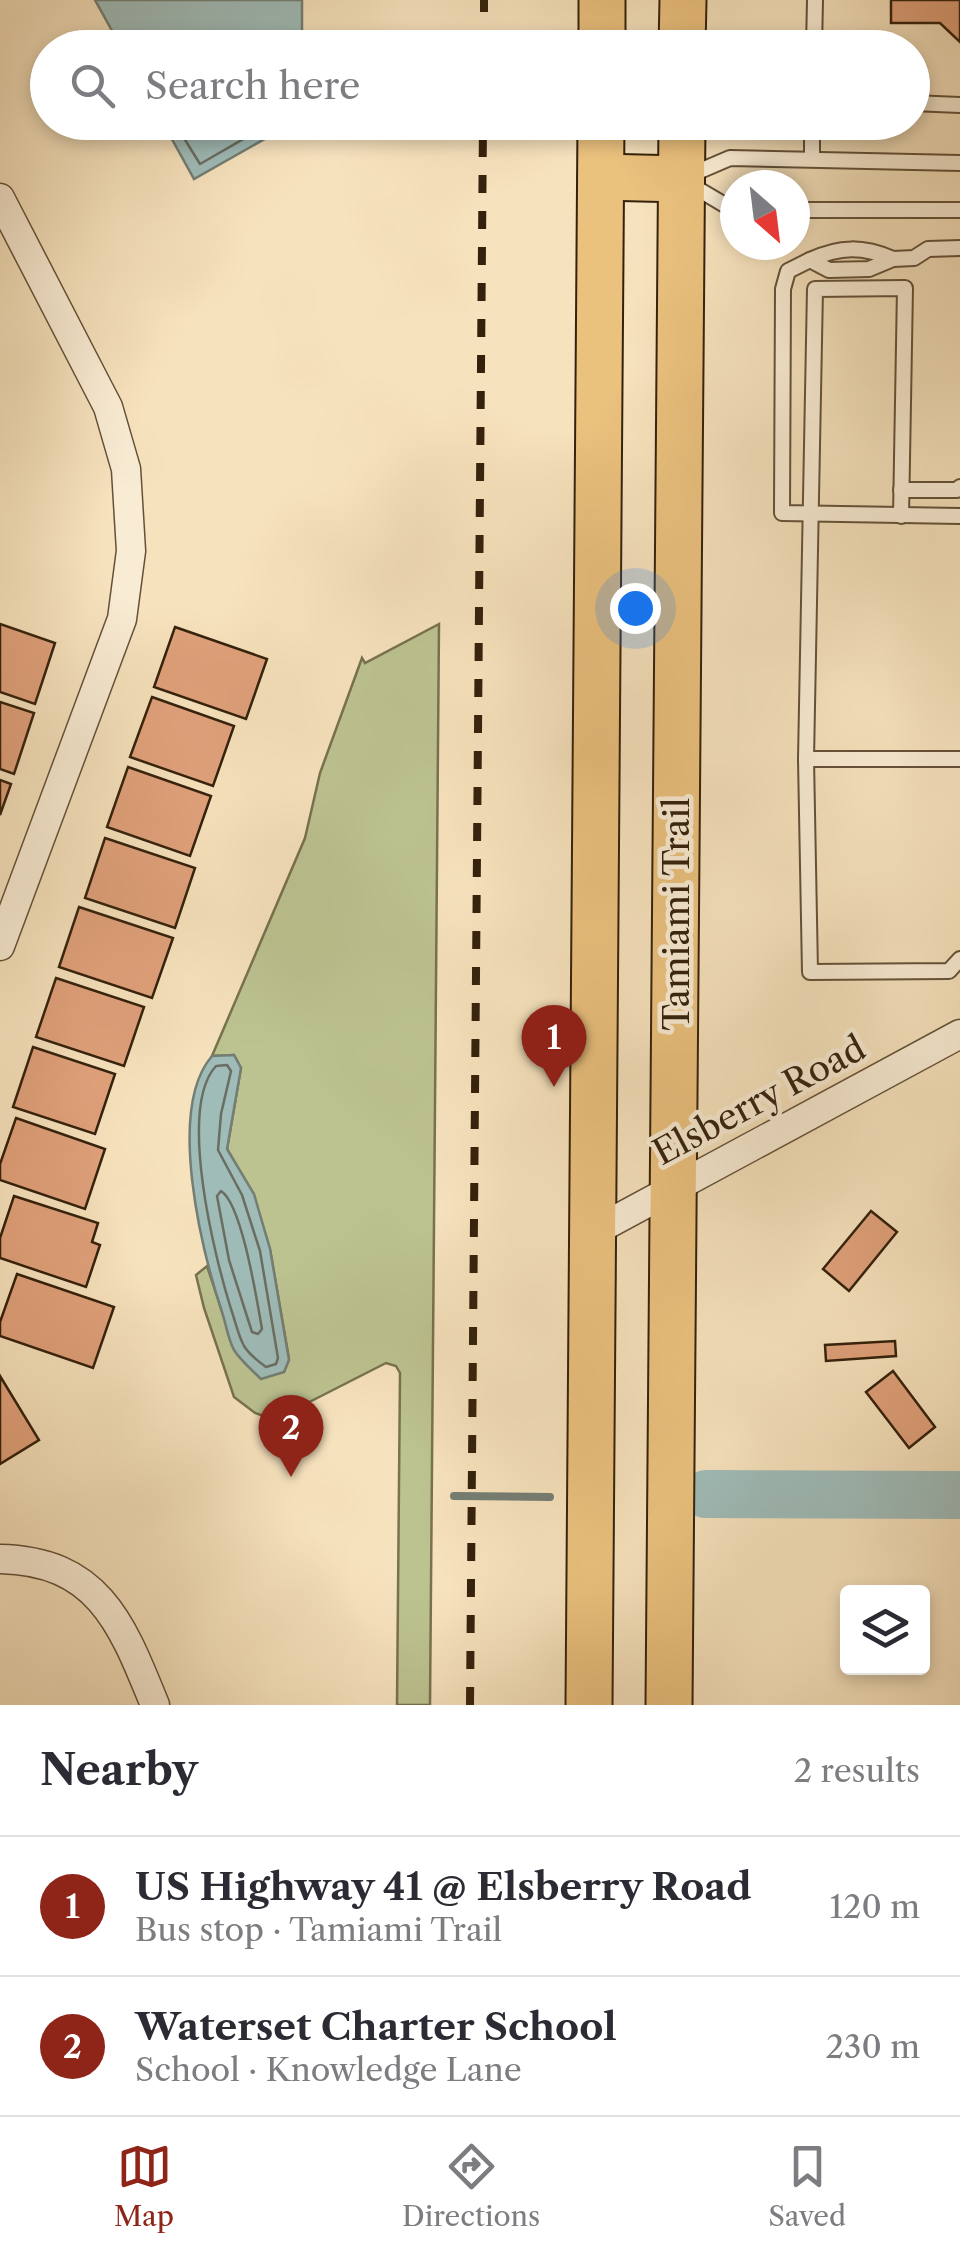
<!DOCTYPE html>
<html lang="en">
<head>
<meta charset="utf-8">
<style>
	:root { --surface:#fff; --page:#f7f7f7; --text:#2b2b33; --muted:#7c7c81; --line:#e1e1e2; --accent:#8f2418 }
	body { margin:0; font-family:"Libre Caslon Text",serif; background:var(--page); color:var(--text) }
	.controls { position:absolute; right:30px; bottom:30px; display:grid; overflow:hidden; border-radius:10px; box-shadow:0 5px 15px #0003 }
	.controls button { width:90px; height:90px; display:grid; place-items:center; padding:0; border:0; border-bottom:2px solid var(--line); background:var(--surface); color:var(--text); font:50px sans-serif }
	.compass { position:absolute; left:720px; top:170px; width:90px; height:90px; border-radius:50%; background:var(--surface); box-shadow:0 5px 15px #0003; rotate:152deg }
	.you { position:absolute; left:635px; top:608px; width:35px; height:35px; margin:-25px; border:8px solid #fff; border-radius:50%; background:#1a73e8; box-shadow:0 0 0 15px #1a73e833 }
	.badge { display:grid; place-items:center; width:65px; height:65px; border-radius:50%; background:var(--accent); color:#fff; font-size:32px; font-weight:700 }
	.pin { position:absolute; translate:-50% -82px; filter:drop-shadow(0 2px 5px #0008) }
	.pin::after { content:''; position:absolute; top:52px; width:35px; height:30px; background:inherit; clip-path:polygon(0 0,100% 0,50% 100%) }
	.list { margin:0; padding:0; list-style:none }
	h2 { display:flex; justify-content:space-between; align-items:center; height:130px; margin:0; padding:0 40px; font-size:42px }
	h2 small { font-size:32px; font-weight:400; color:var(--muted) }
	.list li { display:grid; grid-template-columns:65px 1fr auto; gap:30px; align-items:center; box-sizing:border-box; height:140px; padding:0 40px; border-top:2px solid var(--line) }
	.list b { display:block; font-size:38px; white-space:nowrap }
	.list p { margin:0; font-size:32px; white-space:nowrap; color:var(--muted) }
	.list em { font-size:32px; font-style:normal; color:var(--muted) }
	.icon { flex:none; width:55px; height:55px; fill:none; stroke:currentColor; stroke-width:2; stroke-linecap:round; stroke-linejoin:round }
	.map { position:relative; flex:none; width:960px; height:1705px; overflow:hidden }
	.search { position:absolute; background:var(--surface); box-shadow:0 5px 15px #0003; left:30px; right:30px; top:30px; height:110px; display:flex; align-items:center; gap:25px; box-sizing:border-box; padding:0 35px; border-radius:55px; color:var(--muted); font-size:38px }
	.sheet { height:410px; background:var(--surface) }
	nav { display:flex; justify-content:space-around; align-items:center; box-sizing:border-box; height:140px; border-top:2px solid var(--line); background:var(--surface); font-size:28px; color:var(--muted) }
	nav a { display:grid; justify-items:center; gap:5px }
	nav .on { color:var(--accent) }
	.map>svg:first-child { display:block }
	.green { fill:#bcc391; stroke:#78724e; stroke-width:2.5 }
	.water { fill:#9fbcb9; stroke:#747e74; stroke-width:2.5 }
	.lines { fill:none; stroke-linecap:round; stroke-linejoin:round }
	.shore { stroke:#6a6e62; stroke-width:2.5 }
	.stream { stroke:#747e74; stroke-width:8 }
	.river { stroke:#9fbcb9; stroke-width:48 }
	.building { fill:#e0a17b; stroke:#34210c; stroke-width:2.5 }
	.lane-casing { stroke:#645138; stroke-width:18 }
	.street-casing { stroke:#645138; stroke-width:31 }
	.primary-casing { stroke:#34210c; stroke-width:49 }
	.lane { stroke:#f9ecd4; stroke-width:14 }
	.street { stroke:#f9ecd4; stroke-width:28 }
	.primary { stroke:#ebc17e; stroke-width:45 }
	.rail { stroke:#34210c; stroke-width:8; stroke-dasharray:18 18; stroke-linecap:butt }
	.labels { text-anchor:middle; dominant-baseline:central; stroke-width:9; stroke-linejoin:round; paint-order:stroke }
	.street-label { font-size:35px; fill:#34210c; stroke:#f9ecd4 }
</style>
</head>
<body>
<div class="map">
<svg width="960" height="1705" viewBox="0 0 960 1705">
	<rect width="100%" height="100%" fill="#f6e2bd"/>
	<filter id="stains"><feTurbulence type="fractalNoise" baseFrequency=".002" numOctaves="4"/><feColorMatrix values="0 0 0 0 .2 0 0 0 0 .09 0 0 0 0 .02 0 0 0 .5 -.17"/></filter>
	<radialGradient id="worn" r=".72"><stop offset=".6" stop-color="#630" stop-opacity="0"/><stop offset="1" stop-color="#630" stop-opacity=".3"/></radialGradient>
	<!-- green -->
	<polygon class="green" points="439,624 430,1705 397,1705 400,1373 396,1366 386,1363 274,1420 255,1413 234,1397 204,1308 196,1275 207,1266 235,1350 260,1378 284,1372 289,1359 270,1249 253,1194 227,1149 241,1068 234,1055 212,1056 305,838 320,773 362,658 365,663"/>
	<!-- water -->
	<g class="water">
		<polygon points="95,0 302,0 302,47 121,47"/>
		<polygon points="163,123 293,123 194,179"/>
		<path d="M234,1055L241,1068L227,1149L254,1194L270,1249L289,1360L284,1372L261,1379C252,1370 240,1360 234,1350C228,1339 226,1324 222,1312C202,1251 166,1109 212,1056Z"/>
	</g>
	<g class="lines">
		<!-- shore -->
		<g class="shore">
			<polyline points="174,122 200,164 273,122"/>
			<path d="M227,1065L231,1071L221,1114L218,1150L242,1195L260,1251L278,1358L276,1364L266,1367C259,1362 249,1354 244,1346C238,1335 235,1320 231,1309C215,1258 177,1108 216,1066Z"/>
			<path d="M221,1191C242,1204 257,1301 262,1329L258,1334L252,1332L229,1260L217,1196Z"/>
		</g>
		<!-- stream -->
		<polyline class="stream" points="454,1496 550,1497"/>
		<!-- river -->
		<polyline class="river" points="706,1494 960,1495"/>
	</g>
	<!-- building -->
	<g class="building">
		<polygon points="891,0 960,0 960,42 940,23 891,23"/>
		<polygon points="0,624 55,643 35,704 0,692"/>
		<polygon points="175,627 267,659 246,719 154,687"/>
		<polygon points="152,697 234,726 213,786 130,757"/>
		<polygon points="0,702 34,713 14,774 0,769"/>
		<polygon points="128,767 211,796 190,856 107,827"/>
		<polygon points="0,780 11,784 0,815"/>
		<polygon points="105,838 195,868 175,928 85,898"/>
		<polygon points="79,907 173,938 152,998 59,967"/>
		<polygon points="56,978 144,1007 124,1066 36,1037"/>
		<polygon points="33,1047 115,1074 95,1134 13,1107"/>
		<polygon points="16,1118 105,1149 85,1209 0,1180 0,1164"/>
		<polygon points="14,1196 98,1223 92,1242 100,1245 86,1287 0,1258 0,1238"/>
		<polygon points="871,1211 897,1232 849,1291 823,1269"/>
		<polygon points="17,1274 114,1307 93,1368 0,1336 0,1322"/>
		<polygon points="895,1341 896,1356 826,1361 825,1345"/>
		<polygon points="893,1371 935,1427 909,1448 866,1392"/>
		<polygon points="0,1376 39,1440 0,1464"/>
	</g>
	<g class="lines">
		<!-- lane casing -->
		<g class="lane-casing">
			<g id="lane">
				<polyline points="814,48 815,0"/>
				<polyline points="912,103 960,105"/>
				<polyline points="812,159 812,122"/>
				<polyline points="795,210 960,210"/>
				<polyline points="735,211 681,179 730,158 960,163"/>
				<polyline points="960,248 928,249 914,258 893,259 869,269 829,270 810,260 788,271 783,289 782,513 960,516"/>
				<path d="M810,260C840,246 863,246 893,259"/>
				<polyline points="901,490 957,490 960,487"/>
				<polyline points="901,516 905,288 815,289 806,759 960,759"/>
				<polyline points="806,759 810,972 949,971 960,959"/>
			</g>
		</g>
		<!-- street casing -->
		<g class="street-casing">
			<g id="street">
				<polyline points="0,198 108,407 126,469 131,551 122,619 0,946"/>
				<polyline points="593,1232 960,1034"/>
				<path d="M0,1559C99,1561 122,1624 155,1705"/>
			</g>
		</g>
		<!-- primary casing -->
		<g class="primary-casing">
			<g id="primary">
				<polyline points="602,48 602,0"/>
				<polyline points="682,48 683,0"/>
				<polyline points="601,177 681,179"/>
				<polyline points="589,1705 601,122"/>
				<polyline points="669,1705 682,122"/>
			</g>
		</g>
		<!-- lane -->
		<use href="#lane" class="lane"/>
		<!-- street -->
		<use href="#street" class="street"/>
		<!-- primary -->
		<use href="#primary" class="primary"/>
		<!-- rail -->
		<g class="rail">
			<polyline points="484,48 484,0"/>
			<polyline points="470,1705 483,122"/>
		</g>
	</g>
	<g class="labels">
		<!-- street labels -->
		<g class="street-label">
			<text transform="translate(676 914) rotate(-90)">Tamiami Trail</text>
			<text transform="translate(759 1100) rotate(-28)">Elsberry Road</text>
		</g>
	</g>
	<rect width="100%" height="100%" filter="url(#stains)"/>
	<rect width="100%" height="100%" fill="url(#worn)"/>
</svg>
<div class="controls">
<button><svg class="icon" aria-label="layers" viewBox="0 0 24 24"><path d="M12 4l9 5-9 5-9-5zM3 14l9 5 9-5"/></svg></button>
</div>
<svg class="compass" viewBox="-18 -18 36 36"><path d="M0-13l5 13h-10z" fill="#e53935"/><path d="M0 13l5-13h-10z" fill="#7c7c81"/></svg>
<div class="you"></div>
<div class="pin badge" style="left:554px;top:1087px">1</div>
<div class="pin badge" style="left:291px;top:1477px">2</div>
<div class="search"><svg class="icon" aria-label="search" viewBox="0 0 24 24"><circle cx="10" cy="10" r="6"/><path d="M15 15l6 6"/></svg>Search here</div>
</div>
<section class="sheet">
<h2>Nearby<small>2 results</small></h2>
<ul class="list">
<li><span class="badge">1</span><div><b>US Highway 41 @ Elsberry Road</b><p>Bus stop · Tamiami Trail</p></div><em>120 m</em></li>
<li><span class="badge">2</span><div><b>Waterset Charter School</b><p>School · Knowledge Lane</p></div><em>230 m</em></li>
</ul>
</section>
<nav>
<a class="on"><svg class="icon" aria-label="map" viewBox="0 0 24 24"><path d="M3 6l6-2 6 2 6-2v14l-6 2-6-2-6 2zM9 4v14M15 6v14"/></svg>Map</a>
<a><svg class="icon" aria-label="directions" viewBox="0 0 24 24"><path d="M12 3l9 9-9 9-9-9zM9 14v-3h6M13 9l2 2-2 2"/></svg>Directions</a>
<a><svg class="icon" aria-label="saved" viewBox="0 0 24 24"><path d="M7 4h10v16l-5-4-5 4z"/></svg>Saved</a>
</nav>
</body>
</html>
